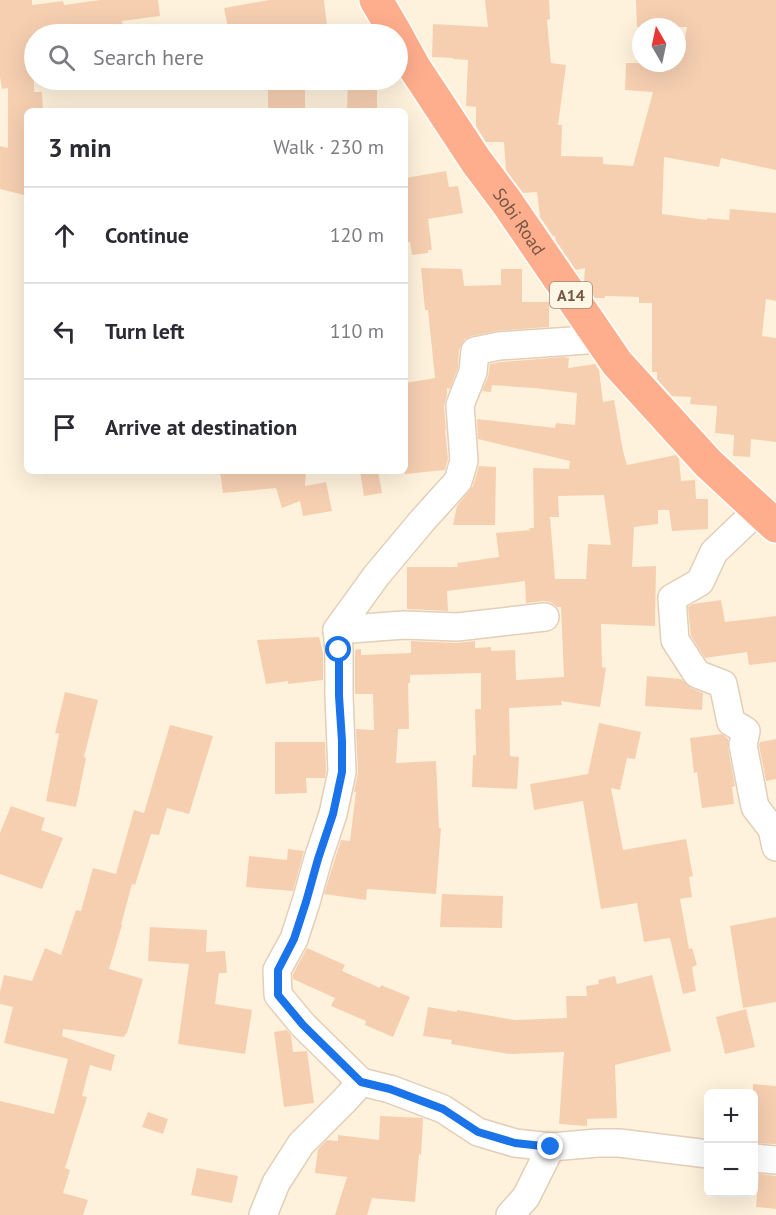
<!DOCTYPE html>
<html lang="en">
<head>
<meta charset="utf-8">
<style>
	:root { --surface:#fff; --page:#f7f7f7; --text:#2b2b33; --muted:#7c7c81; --line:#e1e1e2 }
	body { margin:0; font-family:"PT Sans",sans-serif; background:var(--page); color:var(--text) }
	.controls { position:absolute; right:18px; bottom:18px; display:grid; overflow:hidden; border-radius:9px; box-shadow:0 6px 24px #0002 }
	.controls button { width:54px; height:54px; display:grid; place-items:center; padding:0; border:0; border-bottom:2px solid var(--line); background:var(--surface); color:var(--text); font:30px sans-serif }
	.compass { position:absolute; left:632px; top:18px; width:54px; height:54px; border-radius:50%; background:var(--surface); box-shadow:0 6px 24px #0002; rotate:351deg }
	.stop { position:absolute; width:18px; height:18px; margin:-14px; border:4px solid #1a73e8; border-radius:50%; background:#fff }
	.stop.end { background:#1a73e8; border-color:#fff; box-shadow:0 2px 6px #0008 }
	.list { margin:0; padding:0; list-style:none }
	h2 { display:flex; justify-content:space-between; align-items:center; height:78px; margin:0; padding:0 24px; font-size:26px }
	h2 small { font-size:20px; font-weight:400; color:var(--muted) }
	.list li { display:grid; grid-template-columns:39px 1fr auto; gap:18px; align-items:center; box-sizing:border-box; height:96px; padding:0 24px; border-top:2px solid var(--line) }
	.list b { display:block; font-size:22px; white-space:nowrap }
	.list em { font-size:20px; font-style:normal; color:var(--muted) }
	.icon { flex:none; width:33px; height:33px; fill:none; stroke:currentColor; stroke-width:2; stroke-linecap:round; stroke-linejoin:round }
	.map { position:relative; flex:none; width:776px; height:1215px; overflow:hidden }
	.search { position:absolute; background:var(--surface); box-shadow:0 6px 24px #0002; left:24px; top:24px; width:384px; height:66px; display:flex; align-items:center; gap:15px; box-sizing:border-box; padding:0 21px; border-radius:33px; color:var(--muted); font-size:22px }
	.panel { position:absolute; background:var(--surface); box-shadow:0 6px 24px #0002; left:24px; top:108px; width:384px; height:366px; border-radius:9px }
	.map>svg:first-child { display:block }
	.building { fill:#f6cfb1; fill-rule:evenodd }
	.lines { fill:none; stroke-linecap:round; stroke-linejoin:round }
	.minor-casing { stroke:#e3ceb8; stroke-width:30 }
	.highway-casing { stroke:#fff; stroke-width:36 }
	.minor { stroke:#fff; stroke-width:27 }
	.highway { stroke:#ffae8d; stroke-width:33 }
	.route { stroke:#1a73e8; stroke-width:8 }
	.labels { text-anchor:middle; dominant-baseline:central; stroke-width:5; stroke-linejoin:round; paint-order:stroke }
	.shield { fill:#fff6e5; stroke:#9e8774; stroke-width:1.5 }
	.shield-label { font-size:16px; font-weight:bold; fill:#755743 }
	.street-label { font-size:18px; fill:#755743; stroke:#fff6e5 }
</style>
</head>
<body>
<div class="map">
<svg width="776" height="1215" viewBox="0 0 776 1215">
	<rect width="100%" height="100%" fill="#fef2dc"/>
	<!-- building -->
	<g class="building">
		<polygon points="0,0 32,0 32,5 63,1 64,5 100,0 158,0 160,16 122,21 124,34 34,34 34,92 42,92 43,111 27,111 27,185 24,195 0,189 0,146 8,148 8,88 2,89 0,77"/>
		<polygon points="269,0 324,0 327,26 261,33 261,28 229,33 224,8"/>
		<polygon points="485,0 549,0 550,19 547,20 551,63 566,65 558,125 562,125 561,156 603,157 603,164 633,166 653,92 625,90 626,63 680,63 687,27 637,27 636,0 776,0 776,170 721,158 719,167 664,157 662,214 707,220 707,218 729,220 730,209 776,213 776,301 766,299 762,336 776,338 776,442 751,439 750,457 733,456 734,435 715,433 717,406 690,404 691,397 672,396 657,379 657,372 652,372 652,303 639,303 639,297 605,296 605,298 595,298 584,282 585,268 576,270 556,241 555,236 553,236 540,217 537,192 523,193 506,170 504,142 486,142 476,126 476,107 466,106 468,60 453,59 453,58 432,57 433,24 488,27"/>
		<polygon points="348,80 377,80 377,111 347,111"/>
		<rect x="268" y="84" width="37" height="27"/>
		<polygon points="446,171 449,187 458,186 463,213 428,219 432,250 428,250 428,253 412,255 410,242 405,243 405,178"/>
		<polygon points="421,268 462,269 464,286 501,285 501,269 522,269 522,302 549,302 549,327 496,331 472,336 464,340 459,350 458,368 450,389 447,388 447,394 444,406 446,431 445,430 448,459 445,470 405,474 405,383 435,378 428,310 425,310"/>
		<path d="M563,357L569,358L568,368L595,364L599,370L603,402L614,400L623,451L627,465L676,455L679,459L681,481L695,480L696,499H708V529L672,531L669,510H658V524L634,527L632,567L656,566L655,626L601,624L602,667L606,668L600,707L561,701L562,705L509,708L510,756L519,757L517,789L472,787L473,755H476L475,709H481V673L410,675V683H408L409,729H398L396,763L436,761L439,828H441L436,894L367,889L366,900L324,894L341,840L350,841L356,792H354L358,772L356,729L374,730L373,694H355V650L361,649V655L411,653V641L457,643L475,641V648L491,647V651L515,650L516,680L564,677L561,607H557L551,602L544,601L526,603L525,581L447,591L448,611L407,609V567H458L457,563L499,557L496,533L530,530L529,528H534L533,468L569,469L570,461L478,439L477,419L555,428L556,423L575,425L577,393L534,388L492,385L491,392L482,391L488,377L490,364L501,362ZM604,495L611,545L588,544L586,579H555L550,517H559L558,496Z"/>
		<polygon points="479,466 496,467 495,525 453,525 457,506 473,486"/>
		<polygon points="220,471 306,471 305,486 326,482 332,511 303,516 300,501 282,508 276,488 223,493"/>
		<polygon points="360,471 378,471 382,493 364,496"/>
		<polygon points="721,600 725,622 776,616 776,662 749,665 747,652 705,658 691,636 688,607 693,604"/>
		<polygon points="319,637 323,653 323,680 288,684 288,681 266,684 257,640"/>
		<polygon points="647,676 681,679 691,688 703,693 702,710 645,706"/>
		<polygon points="65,692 98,700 84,757 86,758 76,807 46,801 59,734 55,733"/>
		<polygon points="599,723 641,732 635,759 627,758 620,790 611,788 623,850 686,839 693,876 689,877 692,897 680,899 689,949 692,948 697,965 692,967 696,991 683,994 670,938 644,942 637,903 601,909 583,801 534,810 530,784 588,774"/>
		<polygon points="170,725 213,736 189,814 167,808 159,835 151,834 135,885 132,884 121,925 122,925 109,969 143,979 127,1033 126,1033 124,1037 63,1029 62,1036 115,1055 111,1071 90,1065 82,1096 87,1097 65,1168 70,1170 63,1193 88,1200 83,1215 0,1215 0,1101 54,1114 68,1059 4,1043 13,1007 0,1004 0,992 4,975 32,981 45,948 61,955 76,910 81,911 93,868 116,874 134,810 144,813"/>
		<polygon points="722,734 728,739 728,748 735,786 732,787 734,804 702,808 697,772 694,773 690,738"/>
		<polygon points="776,739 776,779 766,781 759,745 760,742"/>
		<polygon points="275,742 325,742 326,771 325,778 306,778 307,793 275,794"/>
		<polygon points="11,806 45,818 41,830 63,838 42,889 0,874 0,833"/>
		<polygon points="288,849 304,851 293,891 246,887 249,856 287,860"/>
		<polygon points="442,894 503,896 502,928 440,927"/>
		<polygon points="776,917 776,1002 743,1008 730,926"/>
		<polygon points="150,927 207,930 206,952 225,951 227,973 219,973 215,1004 252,1010 245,1054 178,1044 189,964 148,961"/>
		<polygon points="307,948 345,965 342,971 380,988 381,985 410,997 393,1037 365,1025 366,1021 331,1006 335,998 293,979 293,974"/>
		<polygon points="652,975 671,1051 615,1065 617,1118 587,1119 587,1126 559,1124 564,1052 509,1054 451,1044 452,1040 423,1036 428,1007 457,1012 457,1010 515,1020 567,1018 566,996 587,996 586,986 599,984 598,980 615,976 617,984"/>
		<polygon points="746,1009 755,1047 725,1054 716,1017"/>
		<polygon points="287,1030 291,1035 293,1052 307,1051 314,1103 284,1107 274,1032"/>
		<polygon points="753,1084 776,1086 776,1144 753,1143"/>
		<polygon points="148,1112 168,1119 163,1134 142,1127"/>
		<polygon points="380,1116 423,1118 421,1155 419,1154 415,1202 372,1198 367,1215 335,1215 347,1177 315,1173 318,1149 327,1140 338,1141 338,1135 379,1140"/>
		<polygon points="197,1168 238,1176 232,1203 191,1195"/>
		<polygon points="759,1174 776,1176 776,1209 756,1207"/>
	</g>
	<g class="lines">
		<!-- minor casing -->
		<g class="minor-casing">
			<g id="minor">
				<polyline points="758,510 714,552 700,582 672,598 675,640 697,674 723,684 731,722 746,731 743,745 755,807 772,829 776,847"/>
				<polyline points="337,630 404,625 457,627 545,617"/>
				<polyline points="361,1082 303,1025 278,995 277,970 294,939 306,902 318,859 333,814 342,772 339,696 339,649 337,630 376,576 422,521 458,481 464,461 460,405 473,372 475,351 499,346 601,339"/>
				<polyline points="754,1158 776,1160"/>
				<polyline points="263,1215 276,1183 301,1144 344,1101 361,1082 390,1089 443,1109 478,1132 515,1143 551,1147 598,1143 619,1143 708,1154"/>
				<polyline points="510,1215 526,1197 551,1147"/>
			</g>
		</g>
		<!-- highway casing -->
		<g class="highway-casing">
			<g id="highway">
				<polyline points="376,0 396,34"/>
				<path id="s1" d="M398,38L414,67L476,161L506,201L617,363L708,463L776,526"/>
			</g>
		</g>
		<!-- minor -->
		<use href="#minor" class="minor"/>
		<!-- highway -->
		<use href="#highway" class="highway"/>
	</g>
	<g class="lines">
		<!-- route -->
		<polyline class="route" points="339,650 339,696 342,741 342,772 333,814 318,859 306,902 294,939 278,970 278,995 303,1025 361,1082 390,1089 443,1109 478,1132 515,1143 551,1147"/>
	</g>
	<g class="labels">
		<!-- shield labels -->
		<rect class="shield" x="550" y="282" width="42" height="26" rx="4.5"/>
		<g class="shield-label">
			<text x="571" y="295">A14</text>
		</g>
		<!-- street labels -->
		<g class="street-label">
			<text stroke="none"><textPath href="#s1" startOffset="220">Sobi Road</textPath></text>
		</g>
	</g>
</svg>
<div class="controls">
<button>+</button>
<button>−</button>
</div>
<svg class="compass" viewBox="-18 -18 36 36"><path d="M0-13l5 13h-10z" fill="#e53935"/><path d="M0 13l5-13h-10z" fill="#7c7c81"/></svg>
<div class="stop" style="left:339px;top:650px"></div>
<div class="stop end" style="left:551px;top:1147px"></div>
<div class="search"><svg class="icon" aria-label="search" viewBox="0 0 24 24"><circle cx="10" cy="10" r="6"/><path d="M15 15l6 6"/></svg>Search here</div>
<section class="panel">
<h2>3 min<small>Walk · 230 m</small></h2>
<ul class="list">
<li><svg class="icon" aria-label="ahead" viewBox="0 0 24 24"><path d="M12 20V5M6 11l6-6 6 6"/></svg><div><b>Continue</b></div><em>120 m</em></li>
<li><svg class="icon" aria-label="left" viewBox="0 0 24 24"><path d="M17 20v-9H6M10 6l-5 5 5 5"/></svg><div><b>Turn left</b></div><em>110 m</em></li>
<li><svg class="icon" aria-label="arrive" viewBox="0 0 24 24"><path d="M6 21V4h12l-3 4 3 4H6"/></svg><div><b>Arrive at destination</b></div></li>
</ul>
</section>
</div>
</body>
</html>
